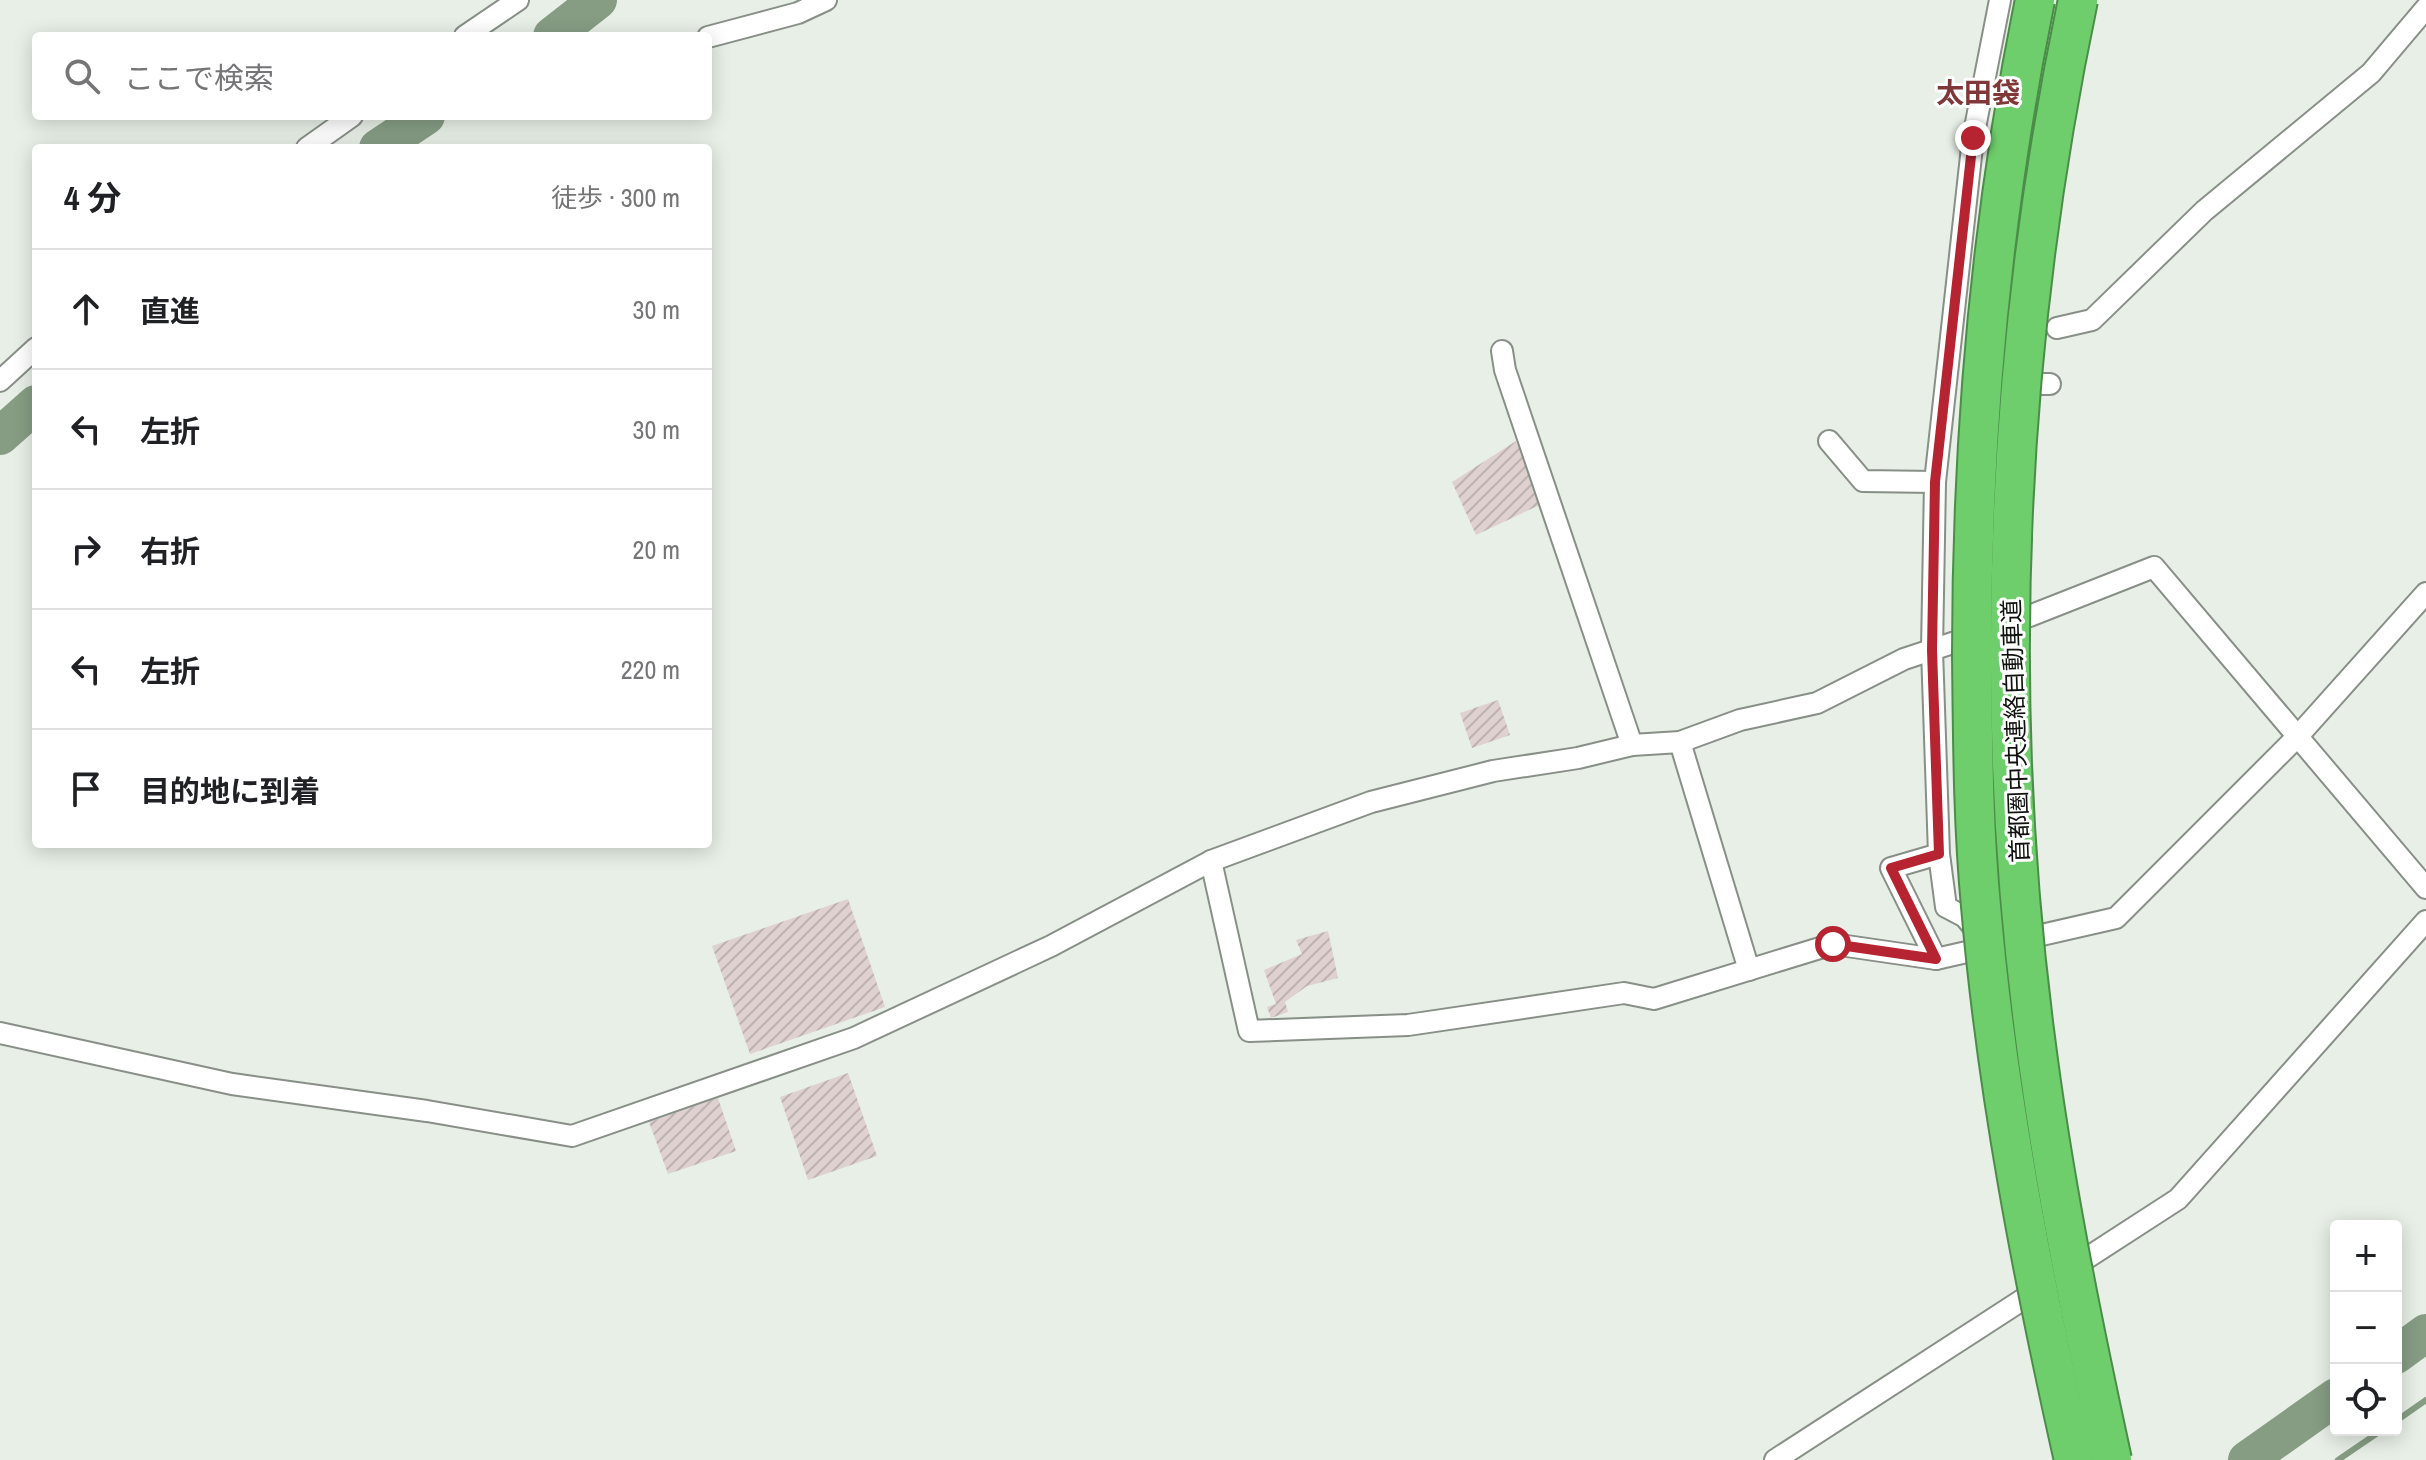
<!DOCTYPE html>
<html lang="ja">
<head>
<meta charset="utf-8">
<style>
	:root { --surface:#fff; --page:#f2f2f2; --text:#202124; --muted:#757577; --line:#e0e0e0 }
	body { margin:0; font-family:"Archivo Narrow","Noto Sans JP",sans-serif; background:var(--page); color:var(--text) }
	.controls { position:absolute; right:24px; bottom:24px; display:grid; overflow:hidden; border-radius:8px; box-shadow:0 4px 20px #0003 }
	.controls button { width:72px; height:72px; display:grid; place-items:center; padding:0; border:0; border-bottom:2px solid var(--line); background:var(--surface); color:var(--text); font:40px sans-serif }
	.stop { position:absolute; width:24px; height:24px; margin:-18px; border:6px solid #b62432; border-radius:50%; background:#fff }
	.stop.end { background:#b62432; border-color:#fff; box-shadow:0 2px 8px #0008 }
	.list { margin:0; padding:0; list-style:none }
	h2 { display:flex; justify-content:space-between; align-items:center; height:104px; margin:0; padding:0 32px; font-size:34px }
	h2 small { font-size:26px; font-weight:400; color:var(--muted) }
	.list li { display:grid; grid-template-columns:52px 1fr auto; gap:24px; align-items:center; box-sizing:border-box; height:120px; padding:0 32px; border-top:2px solid var(--line) }
	.list b { display:block; font-size:30px; white-space:nowrap }
	.list em { font-size:26px; font-style:normal; color:var(--muted) }
	.icon { flex:none; width:44px; height:44px; fill:none; stroke:currentColor; stroke-width:2; stroke-linecap:round; stroke-linejoin:round }
	.map { position:relative; flex:none; width:2426px; height:1460px; overflow:hidden }
	.search { position:absolute; background:var(--surface); box-shadow:0 4px 20px #0003; left:32px; top:32px; width:680px; height:88px; display:flex; align-items:center; gap:20px; box-sizing:border-box; padding:0 28px; border-radius:8px; color:var(--muted); font-size:30px }
	.panel { position:absolute; background:var(--surface); box-shadow:0 4px 20px #0003; left:32px; top:144px; width:680px; height:704px; border-radius:8px }
	.map>svg:first-child { display:block }
	.lines { fill:none; stroke-linecap:round; stroke-linejoin:round }
	.stream { stroke:#869d84; stroke-width:6 }
	.river { stroke:#869d84; stroke-width:38 }
	.building { fill:url(#building-hatch) }
	.street-casing { stroke:#878f87; stroke-width:24 }
	.street { stroke:#fff; stroke-width:20 }
	.highway-bridge-casing { stroke:#4c8c4a; stroke-width:42; stroke-linecap:butt }
	.highway-bridge { stroke:#6ece6b; stroke-width:38 }
	.route { stroke:#b62432; stroke-width:10 }
	.labels { text-anchor:middle; dominant-baseline:central; stroke-width:6; stroke-linejoin:round; paint-order:stroke }
	.street-label { font-size:24px; fill:#0e110e; stroke:#fff }
	.quarter-label { font-size:28px; font-weight:bold; fill:#7f3737; stroke:#fff }
</style>
</head>
<body>
<div class="map">
<svg width="2426" height="1460" viewBox="0 0 2426 1460">
	<defs>
		<pattern id="building-hatch" width="6" height="6" patternUnits="userSpaceOnUse" patternTransform="scale(2)"><rect width="6" height="6" fill="#dfd1d0"/><path d="M-1 1l2-2M0 6l6-6M5 7l2-2" fill="none" stroke="#beb2b1"/></pattern>
	</defs>
	<rect width="100%" height="100%" fill="#e7efe6"/>
	<g class="lines">
		<!-- stream -->
		<g class="stream">
			<polyline points="2396,1421 2426,1400"/>
			<polyline points="2338,1460 2382,1430"/>
		</g>
		<!-- river -->
		<g class="river">
			<polyline points="552,36 598,0"/>
			<polyline points="378,148 426,116"/>
			<polyline points="0,436 36,404"/>
			<polyline points="2396,1355 2426,1333"/>
			<polyline points="2247,1460 2336,1397"/>
		</g>
	</g>
	<!-- building -->
	<g class="building">
		<polygon points="1516,441 1546,502 1476,535 1452,482"/>
		<polygon points="1498,700 1510,735 1472,748 1460,713"/>
		<polygon points="848,899 885,1007 750,1054 712,946"/>
		<polygon points="1328,931 1338,978 1307,986 1285,1002 1288,1012 1271,1018 1267,1007 1276,1004 1264,970 1302,954 1296,940"/>
		<polygon points="848,1073 877,1156 808,1180 780,1097"/>
		<polygon points="718,1098 736,1151 668,1174 649,1122"/>
	</g>
	<g class="lines">
		<!-- street casing -->
		<g class="street-casing">
			<g id="street">
				<polyline points="465,36 518,0"/>
				<polyline points="708,37 798,13 826,0"/>
				<polyline points="307,148 352,116"/>
				<polyline points="2057,328 2092,320 2204,211 2371,73 2426,8"/>
				<polyline points="1502,351 1505,370 1632,745"/>
				<polyline points="0,381 36,348"/>
				<polyline points="2018,394 2032,384 2050,384"/>
				<polyline points="1829,441 1863,481 1935,482"/>
				<polyline points="1680,742 1749,970"/>
				<polyline points="1939,854 1932,650 1935,482 1973,138 2000,0"/>
				<polyline points="1211,861 1249,1031 1408,1025 1624,993 1654,999 1833,944 1936,959 2116,918 2298,736 2426,593"/>
				<polyline points="1936,959 1891,868 1939,854 1946,907 1965,917 1979,934"/>
				<polyline points="0,1033 232,1084 427,1111 572,1136 854,1038 1051,946 1211,861 1371,802 1493,771 1578,758 1632,745 1680,742 1740,720 1817,703 1904,659 2004,626 2154,567 2426,888"/>
				<polyline points="1775,1460 2178,1199 2426,921"/>
			</g>
		</g>
		<!-- street -->
		<use href="#street" class="street"/>
		<!-- highway-bridge casing -->
		<g class="highway-bridge-casing">
			<g id="highway-bridge">
				<path d="M2035,0C1991,216 1972,434 1972,654C1973,738 1973,822 1981,906C1997,1092 2033,1278 2074,1460"/>
				<path d="M2078,0C2007,337 1990,688 2034,1030C2052,1175 2081,1318 2112,1460"/>
			</g>
		</g>
		<!-- highway-bridge -->
		<use href="#highway-bridge" class="highway-bridge"/>
	</g>
	<g class="lines">
		<!-- route -->
		<polyline class="route" points="1833,944 1936,959 1891,868 1939,854 1932,650 1935,482 1973,138"/>
	</g>
	<g class="labels">
		<!-- street labels -->
		<g class="street-label">
			<text transform="translate(2015 731) rotate(-92)">首都圏中央連絡自動車道</text>
		</g>
		<!-- quarter labels -->
		<g class="quarter-label">
			<text x="1978" y="93">太田袋</text>
		</g>
	</g>
</svg>
<div class="controls">
<button>+</button>
<button>−</button>
<button><svg class="icon" aria-label="locate" viewBox="0 0 24 24"><circle cx="12" cy="12" r="6"/><path d="M12 2v4M12 18v4M2 12h4M18 12h4"/></svg></button>
</div>
<div class="stop" style="left:1833px;top:944px"></div>
<div class="stop end" style="left:1973px;top:138px"></div>
<div class="search"><svg class="icon" aria-label="search" viewBox="0 0 24 24"><circle cx="10" cy="10" r="6"/><path d="M15 15l6 6"/></svg>ここで検索</div>
<section class="panel">
<h2>4 分<small>徒歩 · 300 m</small></h2>
<ul class="list">
<li><svg class="icon" aria-label="ahead" viewBox="0 0 24 24"><path d="M12 20V5M6 11l6-6 6 6"/></svg><div><b>直進</b></div><em>30 m</em></li>
<li><svg class="icon" aria-label="left" viewBox="0 0 24 24"><path d="M17 20v-9H6M10 6l-5 5 5 5"/></svg><div><b>左折</b></div><em>30 m</em></li>
<li><svg class="icon" aria-label="right" viewBox="0 0 24 24"><path d="M7 20v-9h11M14 6l5 5-5 5"/></svg><div><b>右折</b></div><em>20 m</em></li>
<li><svg class="icon" aria-label="left" viewBox="0 0 24 24"><path d="M17 20v-9H6M10 6l-5 5 5 5"/></svg><div><b>左折</b></div><em>220 m</em></li>
<li><svg class="icon" aria-label="arrive" viewBox="0 0 24 24"><path d="M6 21V4h12l-3 4 3 4H6"/></svg><div><b>目的地に到着</b></div></li>
</ul>
</section>
</div>
</body>
</html>
